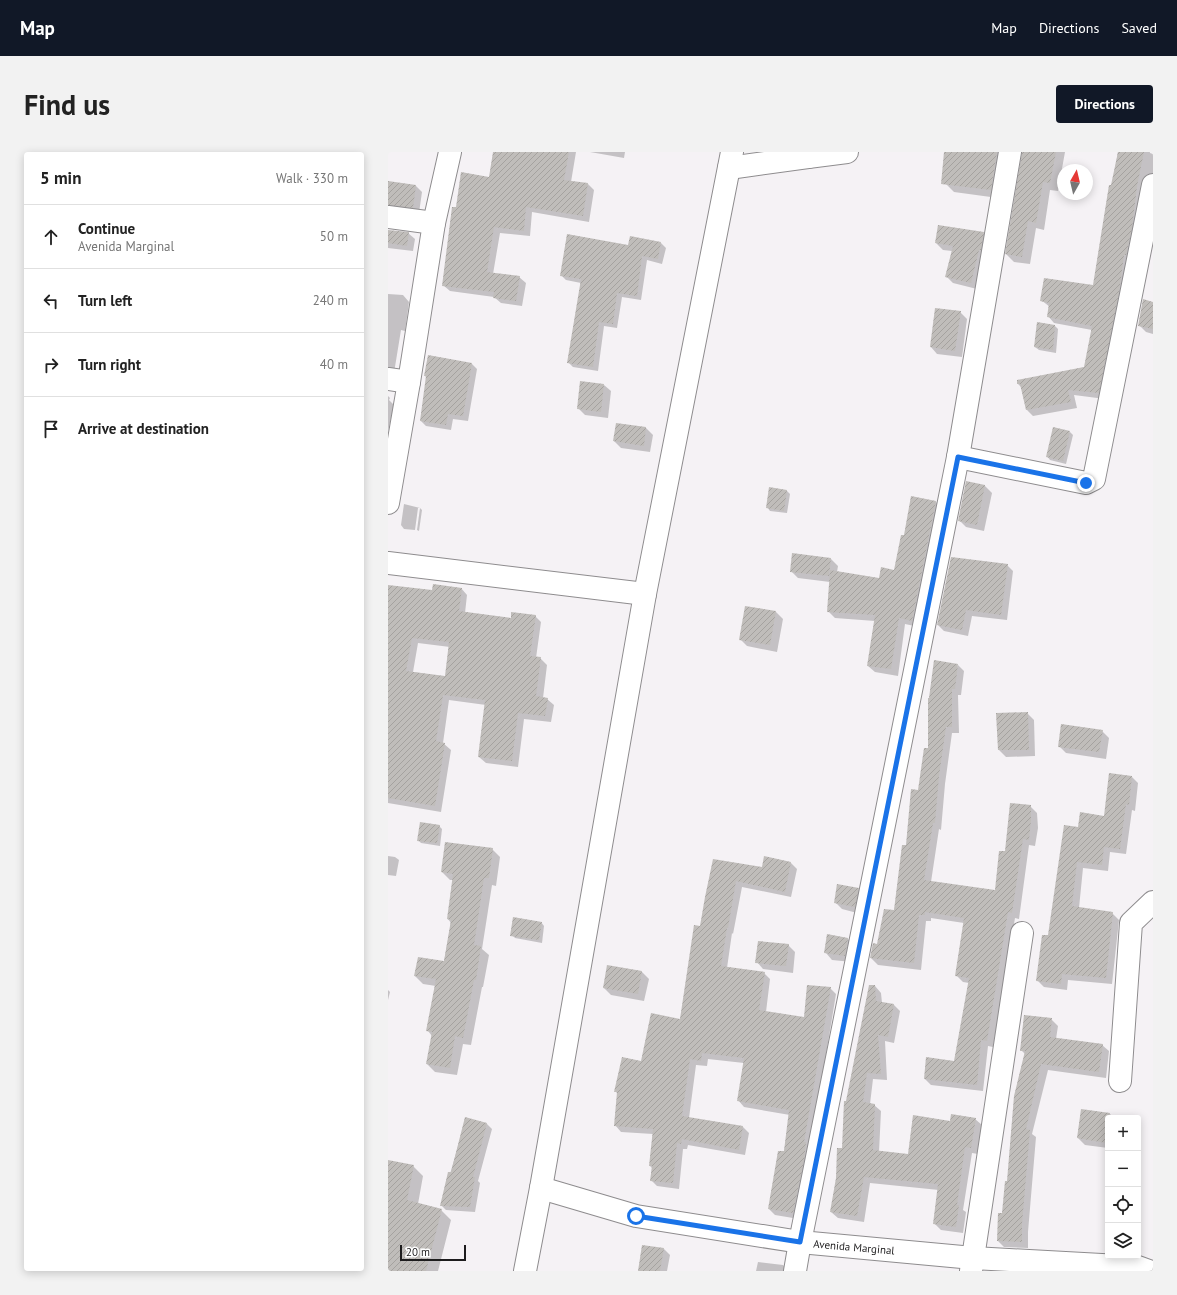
<!DOCTYPE html>
<html lang="en">
<head>
<meta charset="utf-8">
<style>
	:root { --surface:#fff; --page:#f2f2f2; --text:#222; --muted:#767676; --line:#e0e0e0; --accent:#111827 }
	body { margin:0; font-family:"PT Sans",sans-serif; background:var(--page); color:var(--text) }
	.controls { position:absolute; right:12px; bottom:12px; display:grid; overflow:hidden; border-radius:4px; box-shadow:0 2px 10px #0003 }
	.controls button { width:36px; height:36px; display:grid; place-items:center; padding:0; border:0; border-bottom:1px solid var(--line); background:var(--surface); color:var(--text); font:20px sans-serif }
	.compass { position:absolute; left:669px; top:12px; width:36px; height:36px; border-radius:50%; background:var(--surface); box-shadow:0 2px 10px #0003; rotate:8deg }
	.scale { position:absolute; left:12px; bottom:10px; width:66px; box-sizing:border-box; padding-left:4px; border:2px solid #1d1c1d; border-top:0; font-size:11px; line-height:14px; white-space:nowrap; color:#1d1c1d; -webkit-text-stroke:3px #fff; paint-order:stroke }
	.stop { position:absolute; width:12px; height:12px; margin:-9px; border:3px solid #1a73e8; border-radius:50%; background:#fff }
	.stop.end { background:#1a73e8; border-color:#fff; box-shadow:0 1px 4px #0008 }
	.list { margin:0; padding:0; list-style:none }
	h2 { display:flex; justify-content:space-between; align-items:center; height:52px; margin:0; padding:0 16px; font-size:17px }
	h2 small { font-size:13px; font-weight:400; color:var(--muted) }
	.list li { display:grid; grid-template-columns:26px 1fr auto; gap:12px; align-items:center; box-sizing:border-box; height:64px; padding:0 16px; border-top:1px solid var(--line) }
	.list b { display:block; font-size:15px; white-space:nowrap }
	.list p { margin:0; font-size:13px; white-space:nowrap; color:var(--muted) }
	.list em { font-size:13px; font-style:normal; color:var(--muted) }
	.icon { flex:none; width:22px; height:22px; fill:none; stroke:currentColor; stroke-width:2; stroke-linecap:round; stroke-linejoin:round }
	.map { position:relative; flex:none; width:765px; height:1119px; overflow:hidden; border-radius:4px }
	header { display:flex; align-items:center; gap:24px; box-sizing:border-box; height:56px; padding:0 20px; background:var(--accent); color:#fff }
	header strong { font-size:19px }
	nav { display:flex; gap:22px; margin-inline-start:auto; font-size:14px }
	.intro { display:flex; align-items:center; justify-content:space-between; box-sizing:border-box; height:96px; padding:0 24px }
	h1 { margin:0; font-size:28px }
	.button { padding:10px 18px; border-radius:4px; background:var(--accent); color:#fff; font-size:14px; font-weight:700 }
	main { display:flex; gap:24px; padding:0 24px }
	aside { flex:1; background:var(--surface); border-radius:4px; box-shadow:0 2px 10px #0003 }
	.map>svg:first-child { display:block }
	.shadow { fill:#0003; fill-rule:evenodd }
	.building { fill:url(#building-hatch); fill-rule:evenodd }
	.lines { fill:none; stroke-linecap:round; stroke-linejoin:round }
	.minor-casing { stroke:#8e8c8e; stroke-width:24 }
	.highway-casing { stroke:#8e8c8e; stroke-width:24 }
	.minor { stroke:#fff; stroke-width:22 }
	.highway { stroke:#fff; stroke-width:22 }
	.route { stroke:#1a73e8; stroke-width:5 }
	.labels { text-anchor:middle; dominant-baseline:central; stroke-width:3.5; stroke-linejoin:round; paint-order:stroke }
	.street-label { font-size:11px; fill:#1d1c1d; stroke:#fff }
</style>
</head>
<body>
<header>
<strong>Map</strong>
<nav><a>Map</a><a>Directions</a><a>Saved</a></nav>
</header>
<div class="intro"><h1>Find us</h1><a class="button">Directions</a></div>
<main>
<aside>
<h2>5 min<small>Walk · 330 m</small></h2>
<ul class="list">
<li><svg class="icon" aria-label="ahead" viewBox="0 0 24 24"><path d="M12 20V5M6 11l6-6 6 6"/></svg><div><b>Continue</b><p>Avenida Marginal</p></div><em>50 m</em></li>
<li><svg class="icon" aria-label="left" viewBox="0 0 24 24"><path d="M17 20v-9H6M10 6l-5 5 5 5"/></svg><div><b>Turn left</b></div><em>240 m</em></li>
<li><svg class="icon" aria-label="right" viewBox="0 0 24 24"><path d="M7 20v-9h11M14 6l5 5-5 5"/></svg><div><b>Turn right</b></div><em>40 m</em></li>
<li><svg class="icon" aria-label="arrive" viewBox="0 0 24 24"><path d="M6 21V4h12l-3 4 3 4H6"/></svg><div><b>Arrive at destination</b></div></li>
</ul>
</aside>
<div class="map">
<svg width="765" height="1119" viewBox="0 0 765 1119">
	<defs>
		<pattern id="building-hatch" width="6" height="6" patternUnits="userSpaceOnUse"><rect width="6" height="6" fill="#c0bdba"/><path d="M-1 1l2-2M0 6l6-6M5 7l2-2" fill="none" stroke="#a5a29f"/></pattern>
	</defs>
	<rect width="100%" height="100%" fill="#f5f2f5"/>
	<!-- shadow -->
	<g class="shadow">
		<polygon points="160,0 188,0 183,30 200,32 206,38 201,70 144,60 142,84 112,81 105,122 131,125 138,131 134,154 113,151 106,145 62,139 55,133 102,26"/>
		<polygon points="202,0 237,0 236,6"/>
		<polygon points="562,0 620,0 610,46 566,40 558,32"/>
		<polygon points="635,0 677,0 670,39 662,38 656,78 648,76 642,112 626,110 618,102"/>
		<polygon points="730,0 762,0 762,1 765,2 765,29 717,247 686,243 689,256 645,264 639,258 634,236 630,232 697,215 704,178 666,171 660,164 662,155 653,148 706,135"/>
		<polygon points="0,33 28,34 34,40 31,61 0,61"/>
		<polygon points="0,79 20,81 27,87 25,99 0,96"/>
		<polygon points="595,81 602,88 589,137 565,131 558,124 564,99 555,98 548,91"/>
		<polygon points="273,91 278,96 274,112 259,108 253,148 234,145 229,176 216,174 210,219 185,215 180,210 193,131 178,128 173,123 241,94"/>
		<polygon points="0,142 15,143 21,150 17,179 13,178 6,221 0,223"/>
		<polygon points="765,151 765,182 758,180 751,173"/>
		<polygon points="572,160 579,167 574,205 549,202 543,195"/>
		<polygon points="667,174 670,177 668,201 651,198 647,195"/>
		<polygon points="41,204 84,212 89,217 80,269 65,267 63,278 38,274 33,269 39,226 37,224"/>
		<polygon points="216,233 223,239 220,266 197,263 190,256"/>
		<polygon points="0,244 2,246 1,248 6,253 0,279"/>
		<polygon points="258,276 265,283 262,300 233,296 226,289"/>
		<polygon points="682,280 685,283 678,312 662,308 659,304"/>
		<polygon points="579,330 597,334 604,341 596,379 578,375 571,368"/>
		<polygon points="399,339 402,342 399,361 382,359 379,355"/>
		<polygon points="524,345 548,350 555,357 531,475 517,472 510,524 487,520 480,514 487,469 447,466 440,459 442,430 410,426 403,419 405,402 443,407 450,414 449,420 492,427 507,419 517,385"/>
		<polygon points="16,352 32,356 30,356 27,378 16,377 13,373"/>
		<polygon points="32,356 34,358 31,379 29,378"/>
		<polygon points="619,413 625,419 619,468 584,464 580,484 556,479 550,473"/>
		<path d="M0,434L45,439L73,436L79,443L77,461L123,468L147,464L153,470L148,506H152L159,513L155,546L159,547L166,553L163,570L136,567L130,615L98,611L91,605L98,553L61,548L55,591L63,598L53,660L0,651ZM30,491L62,495L58,525L25,520Z"/>
		<polygon points="358,455 388,460 395,467 389,500 359,494 352,487"/>
		<polygon points="570,513 576,519 573,543 570,543 571,581 564,581 557,632 553,678 551,677 543,730 608,739 617,701 642,654 649,661 650,676 647,694 641,693 631,767 627,766 605,895 600,894 595,939 543,933 537,927 567,910 581,831 575,830 569,824 576,771 543,766 543,769 538,769 533,818 490,813 483,806 506,759 519,695 541,597"/>
		<polygon points="639,561 646,568 647,604 618,605 611,598"/>
		<polygon points="714,579 721,586 718,607 678,601 671,594"/>
		<polygon points="744,625 750,631 747,659 744,658 738,702 722,700 720,719 695,716 691,756 724,761 731,768 724,832 680,828 679,838 656,835 650,829 691,676 717,665"/>
		<polygon points="51,674 54,677 52,694 33,691 30,688"/>
		<polygon points="104,697 112,705 108,734 104,733 94,797 101,803 95,835 94,835 83,893 75,892 69,923 47,920 39,912 44,884 40,879 48,834 35,832 27,824 56,810 63,771 60,767 65,728 62,728 54,720"/>
		<polygon points="0,704 7,705 11,708 8,724 0,723"/>
		<polygon points="377,705 403,711 409,717 403,745 354,735 345,782 344,781 339,816 376,821 382,827 378,860 417,866 442,836 448,842 411,1067 387,1063 381,1057 396,1000 402,963 356,955 350,948 356,911 320,907 319,914 308,913 301,966 355,975 361,981 357,1003 300,993 299,997 295,997 291,1037 269,1034 263,1028 264,1016 262,1014 265,982 233,980 227,973 230,942 227,939 292,868 313,775 326,708 374,717"/>
		<polygon points="470,737 477,744 473,762 454,757 447,750"/>
		<polygon points="153,770 156,774 154,791 127,786 124,783"/>
		<polygon points="440,783 460,787 467,794 464,810 444,808 438,801"/>
		<polygon points="400,793 407,800 405,821 375,817 369,810"/>
		<polygon points="254,820 261,827 256,849 223,843 216,836"/>
		<polygon points="487,834 493,841 494,851 506,853 512,859 506,891 497,889 499,928 485,927 482,952 486,953 493,959 491,1000 521,1003 563,970 587,967 594,973 590,1002 584,1001 575,1058 578,1060 575,1081 553,1078 546,1071 551,1038 482,1031 476,1070 450,1066 443,1060 455,997 459,950"/>
		<polygon points="0,838 2,840 0,848"/>
		<polygon points="663,867 670,874 668,887 714,893 721,899 718,926 660,918 644,982 648,985 640,1080 640,1096 616,1095 610,1089 620,1030 637,902 633,898"/>
		<polygon points="722,962 726,966 720,966 720,996 697,993 690,986"/>
		<polygon points="78,967 99,972 104,977 90,1029 92,1031 87,1060 58,1058 53,1053"/>
		<polygon points="0,1009 25,1014 35,1024 30,1052 53,1058 63,1068 50,1119 0,1119"/>
		<polygon points="255,1094 276,1097 282,1103 279,1119 251,1119"/>
		<polygon points="370,1110 395,1113 401,1119 368,1119"/>
	</g>
	<!-- building -->
	<g class="building">
		<polygon points="105,0 181,0 176,28 200,31 195,64 138,55 136,79 106,75 99,120 132,124 128,149 105,146 106,140 54,134 64,55 68,55 73,20 101,25"/>
		<polygon points="556,0 609,0 603,38 553,32"/>
		<polygon points="634,0 668,0 662,31 655,30 648,71 640,69 634,105 617,102"/>
		<polygon points="730,0 756,0 749,34 744,76 738,103 736,103 731,141 711,241 680,238 683,250 638,258 632,232 629,232 629,228 696,215 704,174 659,165 661,151 652,149 656,126 705,133 721,33 723,33"/>
		<polygon points="0,29 28,33 25,56 0,53"/>
		<polygon points="550,73 596,80 593,98 591,98 583,131 557,125 565,94 547,91"/>
		<polygon points="0,78 21,80 19,94 0,91"/>
		<polygon points="179,82 240,93 242,84 273,90 270,107 254,104 249,144 229,141 225,172 211,170 205,215 179,211 193,127 172,124"/>
		<polygon points="755,147 765,150 765,177 750,174"/>
		<polygon points="547,156 573,159 567,199 542,195"/>
		<polygon points="649,170 667,173 665,198 646,195"/>
		<polygon points="40,203 84,211 75,264 60,262 58,273 32,269 38,224 36,224"/>
		<polygon points="192,229 216,232 213,260 189,257"/>
		<polygon points="228,271 258,275 256,294 225,289"/>
		<polygon points="665,275 682,279 675,309 658,305"/>
		<polygon points="578,329 597,333 589,373 570,369"/>
		<polygon points="381,335 399,338 396,359 378,356"/>
		<polygon points="523,344 548,349 524,469 511,466 503,517 479,514 487,463 439,460 442,418 491,426 493,415 506,418 513,383 516,383"/>
		<polygon points="404,401 443,406 441,424 402,420"/>
		<polygon points="563,405 620,412 613,463 578,458 574,478 549,473"/>
		<path d="M45,432L74,436L71,459L123,466V460L148,463L142,504L153,505L148,544L160,546L157,564L130,561L124,609L90,605L97,548L55,543L48,589L57,591L47,654L0,646V433L44,438ZM24,486L61,490L57,524L18,519Z"/>
		<polygon points="357,454 388,459 382,493 351,488"/>
		<polygon points="546,508 570,512 567,537 564,537 564,575 558,575 551,624 547,671 545,671 536,728 607,738 611,699 617,699 622,651 643,653 643,668 641,688 635,687 624,761 620,760 599,889 593,888 589,933 536,927 538,905 566,909 581,826 567,824 576,766 537,760 537,763 531,763 526,811 482,806 485,791 489,792 496,757 506,758 514,693 518,693 523,637 530,638 536,596 540,596 540,546 541,546"/>
		<polygon points="640,560 641,598 610,598 608,561"/>
		<polygon points="673,572 715,578 711,600 670,595"/>
		<polygon points="721,621 744,624 741,653 738,652 732,697 716,695 714,713 689,710 684,754 725,760 718,826 674,822 673,832 648,829 654,783 660,783 676,673 690,675 692,660 716,664"/>
		<polygon points="32,670 52,673 49,691 29,689"/>
		<polygon points="57,690 105,696 101,726 96,726 86,793 93,794 88,828 86,828 75,886 67,884 62,916 38,912 44,880 38,879 48,827 26,824 30,805 56,809 63,768 59,767 65,722 53,720"/>
		<polygon points="376,704 403,710 397,740 348,729 340,776 339,776 333,814 377,820 371,858 416,865 419,833 443,835 416,990 418,990 416,1009 405,1061 380,1057 390,999 396,999 401,958 349,949 356,906 314,901 313,909 302,907 294,964 355,974 351,998 294,987 293,992 289,991 285,1031 262,1029 264,1014 261,1014 265,977 226,974 229,940 226,940 234,905 253,909 263,861 292,867 306,773 312,774 317,745 325,707 374,715"/>
		<polygon points="449,732 471,736 467,755 446,751"/>
		<polygon points="125,765 154,770 151,788 122,784"/>
		<polygon points="439,782 460,786 457,804 436,801"/>
		<polygon points="370,789 401,792 398,814 367,811"/>
		<polygon points="219,813 254,819 250,842 215,836"/>
		<polygon points="481,833 487,833 488,849 506,852 500,885 490,883 493,922 479,921 475,950 487,952 485,998 520,1002 525,963 562,969 563,962 588,966 583,996 577,995 569,1053 571,1053 568,1075 545,1072 550,1032 476,1025 469,1064 442,1060 448,1026 449,996 454,996 456,949 458,949"/>
		<polygon points="636,863 664,866 662,885 715,892 711,920 653,912 638,977 642,978 634,1072 634,1090 609,1089 610,1061 614,1061 617,1029 619,1029 626,944 637,899 632,899"/>
		<polygon points="693,957 722,961 721,966 720,966 718,991 689,986"/>
		<polygon points="77,965 99,971 85,1025 87,1025 82,1055 52,1054 60,1020 63,1020"/>
		<polygon points="0,1008 26,1013 19,1048 54,1057 38,1119 0,1119"/>
		<polygon points="254,1093 276,1096 272,1119 250,1119"/>
	</g>
	<g class="lines">
		<!-- minor casing -->
		<g class="minor-casing">
			<g id="minor">
				<polyline points="420,5 459,0"/>
				<polyline points="341,16 420,5 423,0"/>
				<polyline points="0,65 46,71"/>
				<polyline points="0,227 21,230"/>
				<polyline points="570,305 698,331 706,327 765,33"/>
				<polyline points="0,351 21,230 46,71 62,0"/>
				<polyline points="0,411 257,442"/>
				<polyline points="732,929 743,771 765,750"/>
				<polyline points="153,1036 248,1064 412,1090 585,1106 750,1115 761,1119"/>
				<polyline points="407,1119 412,1090 570,305 622,0"/>
				<polyline points="583,1119 634,781"/>
			</g>
		</g>
		<!-- highway casing -->
		<g class="highway-casing">
			<polyline id="highway" points="137,1119 153,1036 257,442 344,0"/>
		</g>
		<!-- minor -->
		<use href="#minor" class="minor"/>
		<!-- highway -->
		<use href="#highway" class="highway"/>
	</g>
	<g class="lines">
		<!-- route -->
		<polyline class="route" points="248,1064 412,1090 570,305 698,331"/>
	</g>
	<g class="labels">
		<!-- street labels -->
		<g class="street-label">
			<text transform="translate(466 1095) rotate(5)">Avenida Marginal</text>
		</g>
	</g>
</svg>
<div class="controls">
<button>+</button>
<button>−</button>
<button><svg class="icon" aria-label="locate" viewBox="0 0 24 24"><circle cx="12" cy="12" r="6"/><path d="M12 2v4M12 18v4M2 12h4M18 12h4"/></svg></button>
<button><svg class="icon" aria-label="layers" viewBox="0 0 24 24"><path d="M12 4l9 5-9 5-9-5zM3 14l9 5 9-5"/></svg></button>
</div>
<svg class="compass" viewBox="-18 -18 36 36"><path d="M0-13l5 13h-10z" fill="#e53935"/><path d="M0 13l5-13h-10z" fill="#767676"/></svg>
<div class="scale">20 m</div>
<div class="stop" style="left:248px;top:1064px"></div>
<div class="stop end" style="left:698px;top:331px"></div>
</div>
</main>
</body>
</html>
